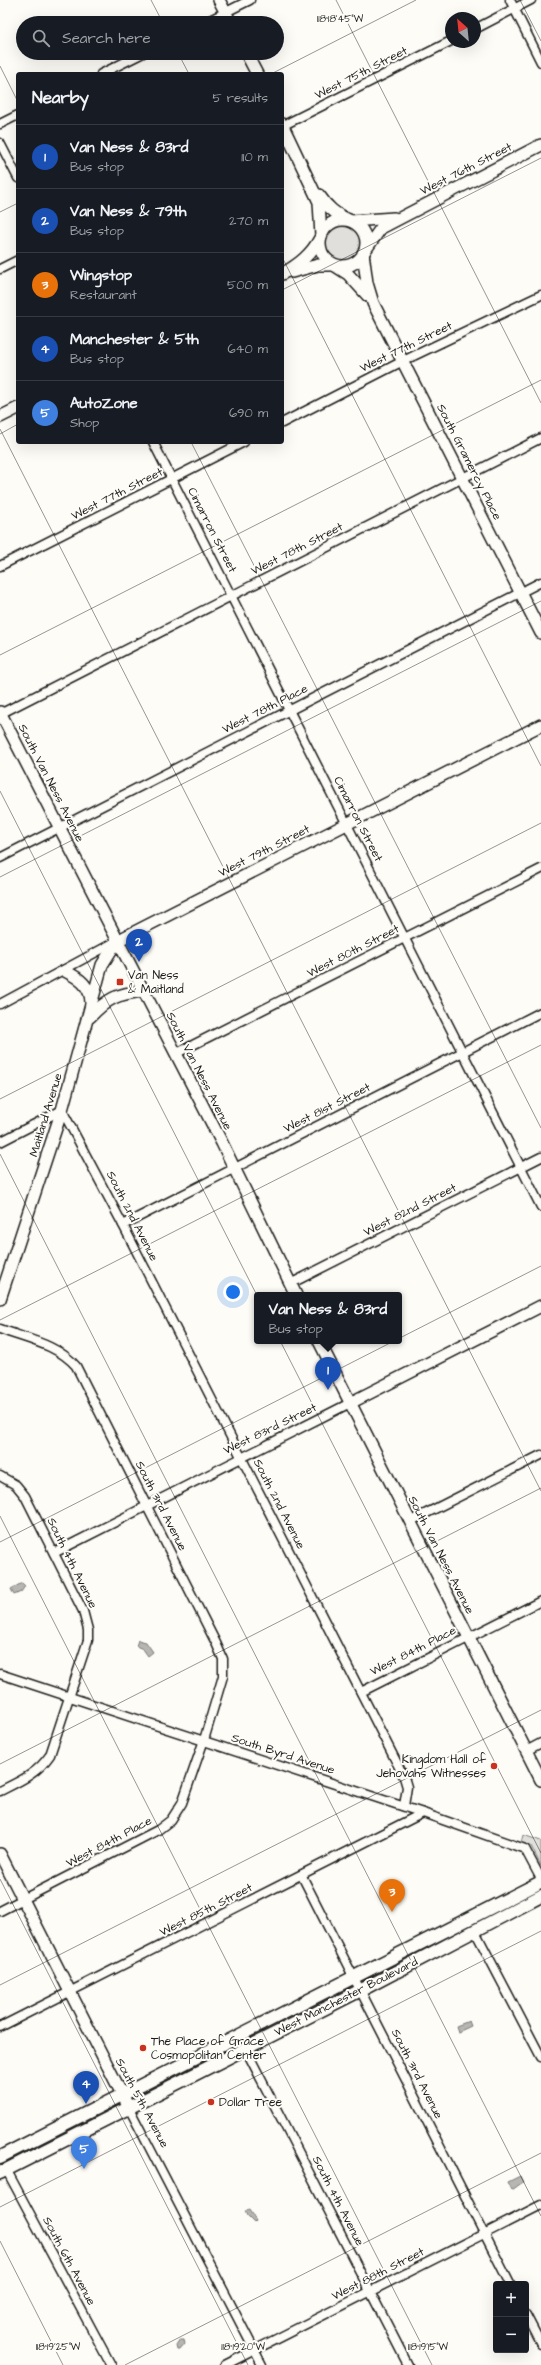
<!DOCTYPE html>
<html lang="en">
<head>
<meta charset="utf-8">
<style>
	:root { --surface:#171b24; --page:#242831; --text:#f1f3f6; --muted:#9ea1a6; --line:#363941; --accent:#7c3aed }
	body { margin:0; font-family:"Architects Daughter",sans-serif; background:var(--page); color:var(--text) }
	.controls { position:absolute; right:12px; bottom:12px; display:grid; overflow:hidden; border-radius:4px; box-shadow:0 4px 16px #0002 }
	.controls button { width:36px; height:36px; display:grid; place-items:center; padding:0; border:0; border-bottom:1px solid var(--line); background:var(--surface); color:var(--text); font:20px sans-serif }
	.compass { position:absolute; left:445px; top:12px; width:36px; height:36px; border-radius:50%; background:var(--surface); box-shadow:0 4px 16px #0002; rotate:333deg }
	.you { position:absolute; left:233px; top:1292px; width:14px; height:14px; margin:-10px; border:3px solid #fff; border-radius:50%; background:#1a73e8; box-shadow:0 0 0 6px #1a73e833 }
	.badge { display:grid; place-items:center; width:26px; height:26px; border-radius:50%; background:var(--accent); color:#fff; font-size:13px; font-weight:700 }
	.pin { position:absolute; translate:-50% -33px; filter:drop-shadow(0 1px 2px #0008) }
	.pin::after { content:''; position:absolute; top:21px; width:14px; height:12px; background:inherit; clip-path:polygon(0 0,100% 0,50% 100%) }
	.popup { position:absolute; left:254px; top:1292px; width:148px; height:52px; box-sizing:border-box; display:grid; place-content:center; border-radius:4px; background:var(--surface); filter:drop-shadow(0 1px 3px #0005); font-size:13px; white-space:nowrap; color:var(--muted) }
	.popup b { font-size:15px; color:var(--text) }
	.popup::after { content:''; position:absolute; left:50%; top:100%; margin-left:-8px; border:8px solid transparent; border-top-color:var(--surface) }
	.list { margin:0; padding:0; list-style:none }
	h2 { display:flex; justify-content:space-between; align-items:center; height:52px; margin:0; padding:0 16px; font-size:17px }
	h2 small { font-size:13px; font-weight:400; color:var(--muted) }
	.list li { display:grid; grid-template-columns:26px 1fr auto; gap:12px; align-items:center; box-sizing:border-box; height:64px; padding:0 16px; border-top:1px solid var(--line) }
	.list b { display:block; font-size:15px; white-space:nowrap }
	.list p { margin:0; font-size:13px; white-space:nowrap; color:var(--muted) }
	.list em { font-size:13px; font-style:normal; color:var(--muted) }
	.icon { flex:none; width:22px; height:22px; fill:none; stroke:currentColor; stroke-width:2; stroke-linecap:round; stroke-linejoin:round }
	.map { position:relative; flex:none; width:541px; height:2365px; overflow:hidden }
	.search { position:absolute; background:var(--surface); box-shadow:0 4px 16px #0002; left:16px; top:16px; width:268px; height:44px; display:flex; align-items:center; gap:10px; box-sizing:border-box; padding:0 14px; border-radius:22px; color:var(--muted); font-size:15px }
	.panel { position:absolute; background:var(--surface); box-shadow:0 4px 16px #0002; left:16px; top:72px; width:268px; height:372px; border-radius:4px }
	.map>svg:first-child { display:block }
	.green { fill:#e0dfdb; stroke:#7e7e7c }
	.water { fill:#b7b6b2; stroke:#797876 }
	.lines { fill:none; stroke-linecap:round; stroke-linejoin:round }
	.street-casing { stroke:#1c1c1c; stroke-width:11 }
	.secondary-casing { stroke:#1c1c1c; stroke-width:14 }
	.primary-casing { stroke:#1c1c1c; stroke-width:15 }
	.street { stroke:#fdfcf7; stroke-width:8 }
	.secondary { stroke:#fdfcf7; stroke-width:11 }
	.primary { stroke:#fdfcf7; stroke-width:12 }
	.ticks { fill:none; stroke:#1c1c1c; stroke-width:1; stroke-opacity:0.45 }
	.poi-dot { fill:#c8321e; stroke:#fdfcf7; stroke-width:1.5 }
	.labels { text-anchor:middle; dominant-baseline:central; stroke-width:4; stroke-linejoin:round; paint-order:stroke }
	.street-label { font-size:12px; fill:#1c1c1c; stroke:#fdfcf7 }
	.poi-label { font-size:12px; fill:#1c1c1c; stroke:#fdfcf7; text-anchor:start }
	.ticks-label { font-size:10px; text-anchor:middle; fill:#1c1c1c; stroke:#fdfcf7; stroke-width:4; stroke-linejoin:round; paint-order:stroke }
</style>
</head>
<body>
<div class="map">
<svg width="541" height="2365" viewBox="0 0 541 2365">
	<rect width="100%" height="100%" fill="#fdfcf7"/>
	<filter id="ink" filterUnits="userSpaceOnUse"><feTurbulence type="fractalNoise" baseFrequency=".025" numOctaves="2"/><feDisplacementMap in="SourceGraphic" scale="8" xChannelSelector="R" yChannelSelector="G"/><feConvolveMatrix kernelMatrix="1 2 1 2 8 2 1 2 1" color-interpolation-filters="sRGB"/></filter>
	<g filter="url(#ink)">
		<!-- green -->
		<g class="green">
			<circle cx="343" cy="243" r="21"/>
			<polygon points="523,1835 541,1841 541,1866 531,1846 521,1843"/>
		</g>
		<!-- water -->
		<g class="water">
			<polygon points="22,1583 25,1586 21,1592 14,1595 11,1589"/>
			<polygon points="138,1640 146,1642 153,1652 148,1656 143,1649 136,1646"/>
			<polygon points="469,2021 471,2026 458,2032 456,2026"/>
			<polygon points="520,2176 523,2182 512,2190 508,2182"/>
			<polygon points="249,2210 256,2221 254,2223 247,2216 245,2211"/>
			<polygon points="180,2340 184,2340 185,2344 180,2350 177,2350 176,2346"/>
		</g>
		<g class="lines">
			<!-- street casing -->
			<g class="street-casing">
				<g id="street">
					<polyline points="510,0 541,62"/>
					<polyline points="204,23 250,0"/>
					<polyline points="475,29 531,0"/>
					<polyline points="101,74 143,53"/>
					<polyline points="0,124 18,115"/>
					<polyline points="282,126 451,41"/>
					<polyline points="0,143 18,178"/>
					<polyline points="0,269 18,260"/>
					<polyline points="282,423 403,361 541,295"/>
					<polyline points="153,442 541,1207"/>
					<polyline points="0,566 244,442"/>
					<polyline points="0,714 541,438"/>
					<polyline points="0,858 541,582"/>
					<polyline points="0,1004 115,942"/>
					<polyline points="175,1054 541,869"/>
					<polyline points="0,1142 62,1110 123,1225 404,1777 407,1787 404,1806"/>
					<polyline points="123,1225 541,1012"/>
					<polyline points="290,1284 541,1157"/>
					<path d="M0,1329C26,1339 57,1344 76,1366L216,1643L223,1659V1676L204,1740L182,1803L171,1820L158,1830L0,1911"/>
					<path d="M0,1476L16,1485L25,1496L83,1611L88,1630V1640L50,1755C37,1774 20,1781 0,1791"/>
					<polyline points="409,1522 541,1455"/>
					<polyline points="54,1553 350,1403"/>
					<polyline points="0,1674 423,1813 525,1849 541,1879"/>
					<polyline points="361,1692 541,1601"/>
					<polyline points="526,1751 541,1743"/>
					<polyline points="302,1876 510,2284"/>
					<polyline points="475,1931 541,2057"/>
					<polyline points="0,2027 423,1813"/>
					<polyline points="245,2048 408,2365"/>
					<polyline points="129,2108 262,2365"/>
					<polyline points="6,2169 111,2365"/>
					<polyline points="526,2315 541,2344"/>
					<polyline points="225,2365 541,2205"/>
				</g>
			</g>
			<!-- secondary casing -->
			<g class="secondary-casing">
				<g id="secondary">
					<polyline points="219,0 231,23"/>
					<polyline points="246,53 257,74"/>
					<polyline points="282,124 319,202 321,236"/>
					<path d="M319,195C327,207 335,214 349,220"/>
					<circle cx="343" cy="243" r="23"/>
					<polyline points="351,221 394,218"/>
					<polyline points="364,252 381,228 541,145"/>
					<polyline points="363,253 367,283 373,303 541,633"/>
					<polyline points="334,265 348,274 368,296"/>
					<polyline points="292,272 318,265 334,265"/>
					<path d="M282,274C299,264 311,255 320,238"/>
					<polyline points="0,417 18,408"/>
					<polyline points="0,712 222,1143 296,1295"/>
					<path d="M65,971C79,978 91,986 91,1003"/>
					<path d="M90,1017C108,998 117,994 143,991"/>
					<polyline points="0,1299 62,1110 102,965 117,941 541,725"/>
					<polyline points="319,1341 541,1780"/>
					<polyline points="350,1403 541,1306"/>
					<polyline points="0,1854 129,2108"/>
				</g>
			</g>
			<!-- primary casing -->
			<g class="primary-casing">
				<g id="primary">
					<polyline points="0,2157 541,1882"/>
					<polyline points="0,2173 369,1986 541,1896"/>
				</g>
			</g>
			<!-- street -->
			<use href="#street" class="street"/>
			<!-- secondary -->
			<use href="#secondary" class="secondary"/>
			<!-- primary -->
			<use href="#primary" class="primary"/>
		</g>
	</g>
	<!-- ticks -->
	<path class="ticks" d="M151,0L163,23M336,0L541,403M520,0L541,41M178,53L189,74M0,66L18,102M271,74L416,0M0,212L18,203M282,257L541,766M282,290L541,158M0,429L541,1491M0,434L18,424M191,442L541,1128M0,655L541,380M0,791L541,1853M0,877L541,601M0,1099L541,823M0,1154L541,2216M0,1320L541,1045M0,1516L432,2365M0,1542L541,1266M0,1764L541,1488M0,1879L248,2365M0,1985L541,1710M0,2207L541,1931M0,2241L63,2365M125,2365L541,2153"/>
	<!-- markers -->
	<g class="poi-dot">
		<rect x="116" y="978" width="8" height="8" rx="2"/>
		<circle cx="494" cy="1766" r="4"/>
		<circle cx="143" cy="2048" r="4"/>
		<circle cx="211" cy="2102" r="4"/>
	</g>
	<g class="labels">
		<!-- street labels -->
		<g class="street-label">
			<text transform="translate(361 73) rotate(-27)">West 75th Street</text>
			<text transform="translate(466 169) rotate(-27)">West 76th Street</text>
			<text transform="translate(406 347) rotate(-26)">West 77th Street</text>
			<text transform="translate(469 462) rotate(63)">South Gramercy Place</text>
			<text transform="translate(117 494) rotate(-27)">West 77th Street</text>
			<text transform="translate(212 530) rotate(63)">Cimarron Street</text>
			<text transform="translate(297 549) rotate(-27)">West 78th Street</text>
			<text transform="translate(265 709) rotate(-27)">West 78th Place</text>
			<text transform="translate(51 783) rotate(63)">South Van Ness Avenue</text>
			<text transform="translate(358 819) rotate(63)">Cimarron Street</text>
			<text transform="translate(264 851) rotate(-27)">West 79th Street</text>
			<text transform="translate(353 951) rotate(-27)">West 80th Street</text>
			<text transform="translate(199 1071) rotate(63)">South Van Ness Avenue</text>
			<text transform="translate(327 1108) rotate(-27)">West 81st Street</text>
			<text transform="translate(46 1115) rotate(-73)">Maitland Avenue</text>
			<text transform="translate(410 1210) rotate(-27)">West 82nd Street</text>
			<text transform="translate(132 1216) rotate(63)">South 2nd Avenue</text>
			<text transform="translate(270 1429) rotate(-26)">West 83rd Street</text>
			<text transform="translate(279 1504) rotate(63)">South 2nd Avenue</text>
			<text transform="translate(161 1506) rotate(63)">South 3rd Avenue</text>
			<text transform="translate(441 1555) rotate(63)">South Van Ness Avenue</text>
			<text transform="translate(72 1563) rotate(64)">South 4th Avenue</text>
			<text transform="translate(413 1651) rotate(-27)">West 84th Place</text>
			<text transform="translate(283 1754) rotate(18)">South Byrd Avenue</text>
			<text transform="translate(109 1842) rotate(-28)">West 84th Place</text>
			<text transform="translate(206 1910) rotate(-27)">West 85th Street</text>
			<text transform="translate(346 1997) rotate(-27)">West Manchester Boulevard</text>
			<text transform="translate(417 2074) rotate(63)">South 3rd Avenue</text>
			<text transform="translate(142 2103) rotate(62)">South 5th Avenue</text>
			<text transform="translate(338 2201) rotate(63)">South 4th Avenue</text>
			<text transform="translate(69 2261) rotate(62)">South 6th Avenue</text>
			<text transform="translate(378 2274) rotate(-27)">West 88th Street</text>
		</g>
		<!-- poi labels -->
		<g class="poi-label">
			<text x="128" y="975">Van Ness<tspan x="128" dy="14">&amp; Maitland</tspan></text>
			<text x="486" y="1759" text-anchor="end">Kingdom Hall of<tspan x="486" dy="14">Jehovahs Witnesses</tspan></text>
			<text x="151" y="2041">The Place of Grace<tspan x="151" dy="14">Cosmopolitan Center</tspan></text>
			<text x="219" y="2102">Dollar Tree</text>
		</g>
	</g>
	<g class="ticks-label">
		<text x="340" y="22">118°18'45"W</text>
		<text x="58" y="2350">118°19'25"W</text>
		<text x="243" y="2350">118°19'20"W</text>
		<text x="428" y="2350">118°19'15"W</text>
	</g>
</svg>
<div class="controls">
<button>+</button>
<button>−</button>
</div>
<svg class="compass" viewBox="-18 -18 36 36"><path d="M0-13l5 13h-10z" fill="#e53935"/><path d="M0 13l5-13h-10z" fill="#9ea1a6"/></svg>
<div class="you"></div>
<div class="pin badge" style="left:328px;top:1390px;background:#1a4fb4">1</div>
<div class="popup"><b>Van Ness &amp; 83rd</b>Bus stop</div>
<div class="pin badge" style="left:139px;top:962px;background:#1a4fb4">2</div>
<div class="pin badge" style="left:392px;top:1912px;background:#e8710a">3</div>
<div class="pin badge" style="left:86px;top:2104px;background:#1a4fb4">4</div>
<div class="pin badge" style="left:84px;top:2169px;background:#3f7fe0">5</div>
<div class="search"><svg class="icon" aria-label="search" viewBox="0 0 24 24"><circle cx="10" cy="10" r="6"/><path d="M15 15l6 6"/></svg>Search here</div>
<section class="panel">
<h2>Nearby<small>5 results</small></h2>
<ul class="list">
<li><span class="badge" style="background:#1a4fb4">1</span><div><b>Van Ness &amp; 83rd</b><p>Bus stop</p></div><em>110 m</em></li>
<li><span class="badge" style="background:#1a4fb4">2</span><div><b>Van Ness &amp; 79th</b><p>Bus stop</p></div><em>270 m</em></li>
<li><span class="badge" style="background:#e8710a">3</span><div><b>Wingstop</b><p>Restaurant</p></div><em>500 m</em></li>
<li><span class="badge" style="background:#1a4fb4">4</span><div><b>Manchester &amp; 5th</b><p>Bus stop</p></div><em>640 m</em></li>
<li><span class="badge" style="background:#3f7fe0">5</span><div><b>AutoZone</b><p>Shop</p></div><em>690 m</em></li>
</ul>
</section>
</div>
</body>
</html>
